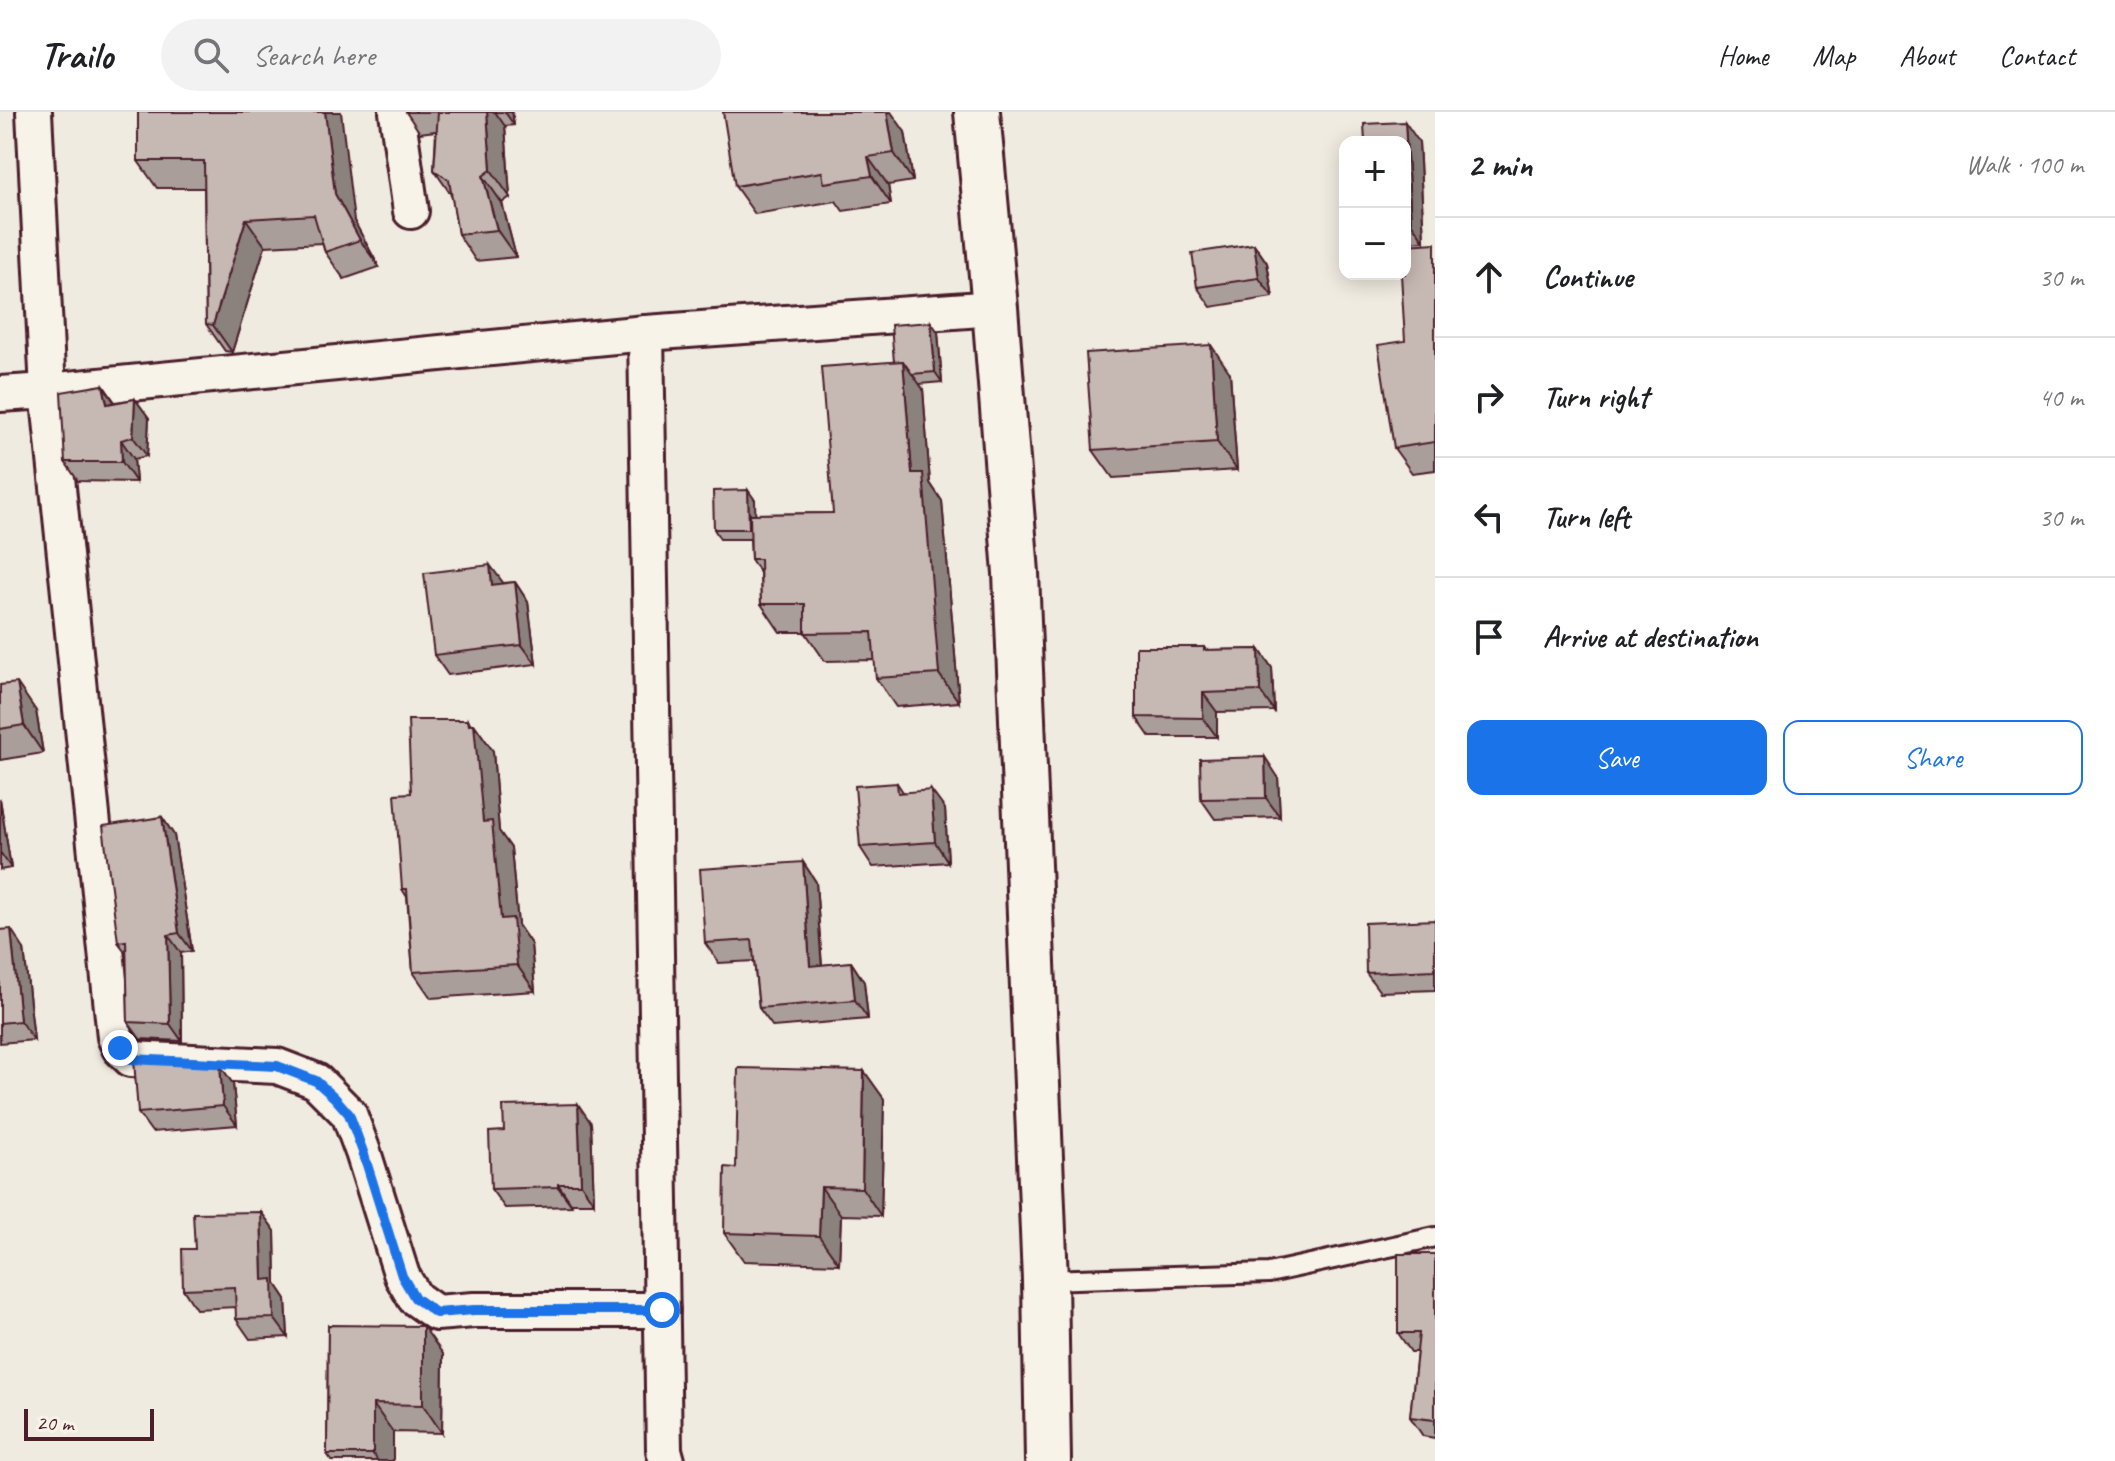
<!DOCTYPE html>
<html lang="en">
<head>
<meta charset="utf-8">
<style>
	:root { --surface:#fff; --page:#f2f2f2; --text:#202124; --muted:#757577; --line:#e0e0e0; --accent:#1a73e8 }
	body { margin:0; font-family:Caveat,sans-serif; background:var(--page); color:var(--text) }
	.controls { position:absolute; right:24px; top:24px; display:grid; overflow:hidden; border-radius:16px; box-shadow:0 4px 20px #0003 }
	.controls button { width:72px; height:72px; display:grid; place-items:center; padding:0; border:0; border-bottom:2px solid var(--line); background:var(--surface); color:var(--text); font:40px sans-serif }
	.scale { position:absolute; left:24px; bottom:20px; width:130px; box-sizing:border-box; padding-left:8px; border:4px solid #4a1f2b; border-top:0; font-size:22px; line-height:28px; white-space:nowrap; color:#4a1f2b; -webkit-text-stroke:6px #f7f3e8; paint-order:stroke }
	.stop { position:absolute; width:24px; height:24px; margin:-18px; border:6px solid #1a73e8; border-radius:50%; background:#fff }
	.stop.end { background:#1a73e8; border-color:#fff; box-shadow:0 2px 8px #0008 }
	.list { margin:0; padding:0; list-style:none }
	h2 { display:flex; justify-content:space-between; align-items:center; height:104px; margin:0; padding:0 32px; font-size:34px }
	h2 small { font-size:26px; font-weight:400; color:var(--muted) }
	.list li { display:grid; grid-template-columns:52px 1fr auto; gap:24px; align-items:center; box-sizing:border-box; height:120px; padding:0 32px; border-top:2px solid var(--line) }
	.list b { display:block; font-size:30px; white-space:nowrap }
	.list em { font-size:26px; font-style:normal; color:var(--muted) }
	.actions { display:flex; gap:16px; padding:24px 32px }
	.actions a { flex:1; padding:18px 0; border:2px solid var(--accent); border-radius:16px; text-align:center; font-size:28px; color:var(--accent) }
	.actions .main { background:var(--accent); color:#fff }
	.icon { flex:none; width:44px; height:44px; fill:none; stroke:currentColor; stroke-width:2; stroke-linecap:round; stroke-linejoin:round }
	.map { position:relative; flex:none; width:1435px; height:1349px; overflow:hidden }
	header { display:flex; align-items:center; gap:48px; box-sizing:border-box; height:112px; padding:0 40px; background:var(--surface); border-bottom:2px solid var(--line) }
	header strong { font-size:38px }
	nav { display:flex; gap:44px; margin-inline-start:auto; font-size:28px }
	.search { width:560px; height:72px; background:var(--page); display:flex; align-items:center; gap:20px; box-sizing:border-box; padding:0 28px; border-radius:44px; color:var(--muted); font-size:30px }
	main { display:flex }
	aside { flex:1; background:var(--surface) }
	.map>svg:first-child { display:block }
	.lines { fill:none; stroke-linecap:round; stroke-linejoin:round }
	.lane-casing { stroke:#4a1f2b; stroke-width:24 }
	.street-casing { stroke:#4a1f2b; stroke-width:40 }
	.secondary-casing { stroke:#4a1f2b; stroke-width:50 }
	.lane { stroke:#f7f3e8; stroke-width:18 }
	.street { stroke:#f7f3e8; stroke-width:34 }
	.secondary { stroke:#f7f3e8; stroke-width:44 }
	.wall { fill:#aa9e9a; stroke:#4a1f2b; stroke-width:2 }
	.shaded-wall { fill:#8b817d; stroke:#4a1f2b; stroke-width:2 }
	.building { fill:#c6b8b3; stroke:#4a1f2b; stroke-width:2 }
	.route { stroke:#1a73e8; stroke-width:10 }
</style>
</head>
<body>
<header>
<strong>Trailo</strong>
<div class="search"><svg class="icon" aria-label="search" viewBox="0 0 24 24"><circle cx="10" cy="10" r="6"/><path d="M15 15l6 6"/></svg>Search here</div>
<nav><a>Home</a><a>Map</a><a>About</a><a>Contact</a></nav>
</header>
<main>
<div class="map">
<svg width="1435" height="1349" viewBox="0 0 1435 1349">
	<rect width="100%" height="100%" fill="#f0ebe0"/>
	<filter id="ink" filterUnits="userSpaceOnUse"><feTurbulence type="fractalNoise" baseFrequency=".0125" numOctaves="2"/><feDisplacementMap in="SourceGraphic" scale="16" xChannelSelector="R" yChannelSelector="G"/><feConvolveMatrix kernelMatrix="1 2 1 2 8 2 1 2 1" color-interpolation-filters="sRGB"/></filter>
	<g filter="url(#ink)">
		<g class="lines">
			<!-- lane casing -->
			<g class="lane-casing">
				<polyline id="lane" points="1045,1168 1269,1161 1435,1125"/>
			</g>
			<!-- street casing -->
			<g class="street-casing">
				<g id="street">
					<polyline points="34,0 48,279 646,221 995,196"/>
					<polyline points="397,0 411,99"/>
					<polyline points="646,221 664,1338 667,1349"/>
					<polyline points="0,282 48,279 115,925 120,936 131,947 277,954 316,969 349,1002 363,1040 402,1164 415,1186 436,1201 474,1198 662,1198"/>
				</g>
			</g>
			<!-- secondary casing -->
			<g class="secondary-casing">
				<polyline id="secondary" points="977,0 995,196 1016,461 1045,1168 1048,1349"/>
			</g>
			<!-- lane -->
			<use href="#lane" class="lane"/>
			<!-- street -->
			<use href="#street" class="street"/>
			<!-- secondary -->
			<use href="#secondary" class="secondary"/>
		</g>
		<!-- wall -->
		<g class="wall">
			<polygon points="138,0 354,109 379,155 344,167 325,140 322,131 265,134 232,240 225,239 206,212 204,76 157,76 138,49"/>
			<polygon points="406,0 512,0 514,13 505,14 510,85 502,91 516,145 476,149 458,122 452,84 434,58 436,19 420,21"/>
			<polygon points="905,20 913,69 888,73 891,92 843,99 836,89 755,102 735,74"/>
			<polygon points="1405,30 1419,30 1424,129 1405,130"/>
			<polygon points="1435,131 1435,358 1412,361 1394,336 1405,229"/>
			<polygon points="1254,132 1267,151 1273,185 1211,195 1197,175"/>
			<polygon points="938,220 942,270 919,272 923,277 930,371 942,389 959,590 896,595 876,566 875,548 825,549 805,520 780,520 761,492 760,461 751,447 750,427 720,427 714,417 755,388 755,402 833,401 894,250"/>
			<polygon points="1230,261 1237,358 1113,366 1093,338"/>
			<polygon points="103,273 115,290 135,287 149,306 147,344 134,347 136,370 78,369 65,350"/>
			<polygon points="515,470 528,490 536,552 448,563 434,543 503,471"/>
			<polygon points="1204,535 1206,538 1259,537 1272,556 1274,599 1217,600 1217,625 1150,625 1136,605"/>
			<polygon points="0,573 36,599 43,641 0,648"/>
			<polygon points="471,612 474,612 493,639 499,719 511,736 518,813 531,832 535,879 431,886 413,860 407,785 402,777 411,681"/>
			<polygon points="1278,665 1280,705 1215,707 1201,687"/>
			<polygon points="897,671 903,680 945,697 948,750 873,755 860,735"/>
			<polygon points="0,687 11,756 0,758"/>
			<polygon points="162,705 174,723 192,839 181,841 182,929 140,927 128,910 127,842 118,830"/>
			<polygon points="803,750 816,770 822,853 851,850 864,870 868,907 773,915 759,896 754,849 719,851 705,831"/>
			<polygon points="1435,808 1435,878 1380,880 1366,861"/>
			<polygon points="0,818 24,837 34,928 0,931"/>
			<polygon points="220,953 233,972 237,1013 152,1020 138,1001"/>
			<polygon points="864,959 884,987 881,1104 841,1103 839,1152 744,1149 724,1121 736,1056"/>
			<polygon points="591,1011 594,1091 571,1091 572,1094 505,1096 491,1077"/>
			<polygon points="261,1100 275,1119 276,1172 286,1187 288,1225 250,1227 236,1207 236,1195 196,1197 183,1177 195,1137"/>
			<polygon points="1435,1142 1435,1326 1423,1324 1410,1305 1417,1240 1411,1240 1398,1221"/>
			<polygon points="328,1213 443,1242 442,1321 393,1320 393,1349 332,1349 327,1342"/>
		</g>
		<!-- shaded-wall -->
		<g class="shaded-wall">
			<polygon points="325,0 341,0 354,109 379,155 360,128 335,82"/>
			<polygon points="487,0 495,0 505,14 510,85 491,58"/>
			<polygon points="505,0 512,0 514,13"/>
			<polygon points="887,0 891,0 905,20 913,69 894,41"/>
			<polygon points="1405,10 1419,30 1424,129 1411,110"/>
			<polygon points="868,45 888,73 891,92 872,64"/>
			<polygon points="483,64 502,91 516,145 497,118"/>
			<polygon points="246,107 265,134 232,240 213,213"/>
			<polygon points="1254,132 1267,151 1273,185 1259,166"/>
			<polygon points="931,210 938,220 942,270 935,260"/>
			<polygon points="1211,233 1230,261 1237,358 1217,330"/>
			<polygon points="903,249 923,277 930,371 942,389 959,590 939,562 912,361"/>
			<polygon points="103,273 116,293 107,292"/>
			<polygon points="135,287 149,306 147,344 133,325"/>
			<polygon points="121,328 134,347 136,370 122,350"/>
			<polygon points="748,378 755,388 756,427 749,417"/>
			<polygon points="490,453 504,472 492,473"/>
			<polygon points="515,470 528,490 536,552 522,533"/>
			<polygon points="1259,537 1272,556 1274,599 1260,579"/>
			<polygon points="17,571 36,599 43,641 24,613"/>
			<polygon points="1203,581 1217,600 1217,625 1203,606"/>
			<polygon points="468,608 475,617 474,612 493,639 499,719 511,736 518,813 531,832 535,879 517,853 501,807 483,710"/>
			<polygon points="1265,645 1278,665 1280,705 1266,686"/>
			<polygon points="931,678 945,697 948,750 935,730"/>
			<polygon points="0,687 11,756 0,740"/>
			<polygon points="162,705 174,723 192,839 179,821"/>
			<polygon points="803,750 816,770 823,873 810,854"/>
			<polygon points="11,817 24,837 34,928 20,909"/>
			<polygon points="168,823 181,841 182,929 170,912"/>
			<polygon points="851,850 864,870 868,907 855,888"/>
			<polygon points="220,953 233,972 237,1013 223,994"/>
			<polygon points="864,959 884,987 881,1104 862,1076"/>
			<polygon points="578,992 591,1011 594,1091 581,1072"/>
			<polygon points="558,1072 571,1091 572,1094 558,1075"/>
			<polygon points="821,1075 841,1103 839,1152 819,1124"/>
			<polygon points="261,1100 275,1119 276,1172 286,1187 288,1225 274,1206 263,1168"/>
			<polygon points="423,1214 443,1242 442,1321 423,1293"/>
			<polygon points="373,1292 393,1320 393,1349 378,1349 373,1342"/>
		</g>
		<!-- building -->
		<g class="building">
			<polygon points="138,0 325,0 335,82 360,128 325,140 314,103 246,107 213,213 206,212 204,49 138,49"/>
			<polygon points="438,0 487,0 491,58 483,64 497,118 458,122 449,68 434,58"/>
			<polygon points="723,0 887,0 894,41 868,45 872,64 824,71 822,60 735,74"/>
			<polygon points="1405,10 1411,110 1405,110 1405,30 1365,30 1364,12"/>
			<polygon points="1435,131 1435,330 1394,336 1378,233 1405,229 1401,162 1405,162 1405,133"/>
			<polygon points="1254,132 1259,166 1197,175 1192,141"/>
			<polygon points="931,210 935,260 912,262 903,249 894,250 891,213"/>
			<polygon points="1211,233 1217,330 1093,338 1086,241"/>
			<polygon points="903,249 912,361 923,361 939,562 876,566 872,520 805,521 805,492 761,492 760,447 751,447 750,402 833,401 821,255"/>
			<polygon points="103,273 107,292 135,287 133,325 121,328 122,350 65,350 61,280"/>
			<polygon points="748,378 749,417 714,417 713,379"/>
			<polygon points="490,453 492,473 515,470 522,533 434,543 424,461"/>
			<polygon points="1136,535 1204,535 1204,538 1259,537 1260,579 1203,581 1203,606 1136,605"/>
			<polygon points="17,571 24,613 0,617 0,573"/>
			<polygon points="408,608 468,608 469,613 474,612 483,710 492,709 501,807 513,806 517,853 413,860 407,777 402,777 395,682 411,681"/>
			<polygon points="1265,645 1266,686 1201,687 1200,647"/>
			<polygon points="897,671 898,681 931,678 935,730 860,735 855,674"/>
			<polygon points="162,705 179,821 168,823 170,912 128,910 126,829 118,830 103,714"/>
			<polygon points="803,750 810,854 851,850 855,888 759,896 752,828 705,831 700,757"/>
			<polygon points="1435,808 1435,858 1366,861 1365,811"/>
			<polygon points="11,817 20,909 0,911 0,818"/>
			<polygon points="134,948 220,953 223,994 138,1001"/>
			<polygon points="738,956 864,959 862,1076 821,1075 819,1124 724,1121 725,1055 736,1056"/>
			<polygon points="578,992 581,1072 558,1072 558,1075 491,1077 489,1020 504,1019 503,994"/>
			<polygon points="261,1100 263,1168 273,1167 274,1206 236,1207 235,1175 183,1177 182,1137 195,1137 193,1101"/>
			<polygon points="1398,1142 1435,1142 1435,1308 1410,1305 1419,1221 1398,1221"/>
			<polygon points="328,1213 423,1214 423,1293 373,1292 373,1342 327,1342"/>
		</g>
	</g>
	<g class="lines" filter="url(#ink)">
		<!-- route -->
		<polyline class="route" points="120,936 131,947 277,954 316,969 334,985 349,1002 363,1040 402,1164 415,1186 436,1201 474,1198 662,1198"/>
	</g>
</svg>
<div class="controls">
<button>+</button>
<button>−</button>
</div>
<div class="scale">20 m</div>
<div class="stop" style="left:662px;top:1198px"></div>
<div class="stop end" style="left:120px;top:936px"></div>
</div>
<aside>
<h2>2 min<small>Walk · 100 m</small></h2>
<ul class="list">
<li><svg class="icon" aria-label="ahead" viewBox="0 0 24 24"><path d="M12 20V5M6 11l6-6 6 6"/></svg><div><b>Continue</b></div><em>30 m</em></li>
<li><svg class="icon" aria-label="right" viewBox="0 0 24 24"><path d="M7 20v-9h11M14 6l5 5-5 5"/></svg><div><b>Turn right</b></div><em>40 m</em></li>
<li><svg class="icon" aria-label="left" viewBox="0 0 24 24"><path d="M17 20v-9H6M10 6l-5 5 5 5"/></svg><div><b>Turn left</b></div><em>30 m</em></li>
<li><svg class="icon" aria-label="arrive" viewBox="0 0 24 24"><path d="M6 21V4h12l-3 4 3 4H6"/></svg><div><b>Arrive at destination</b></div></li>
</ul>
<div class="actions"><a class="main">Save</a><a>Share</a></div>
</aside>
</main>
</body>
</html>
